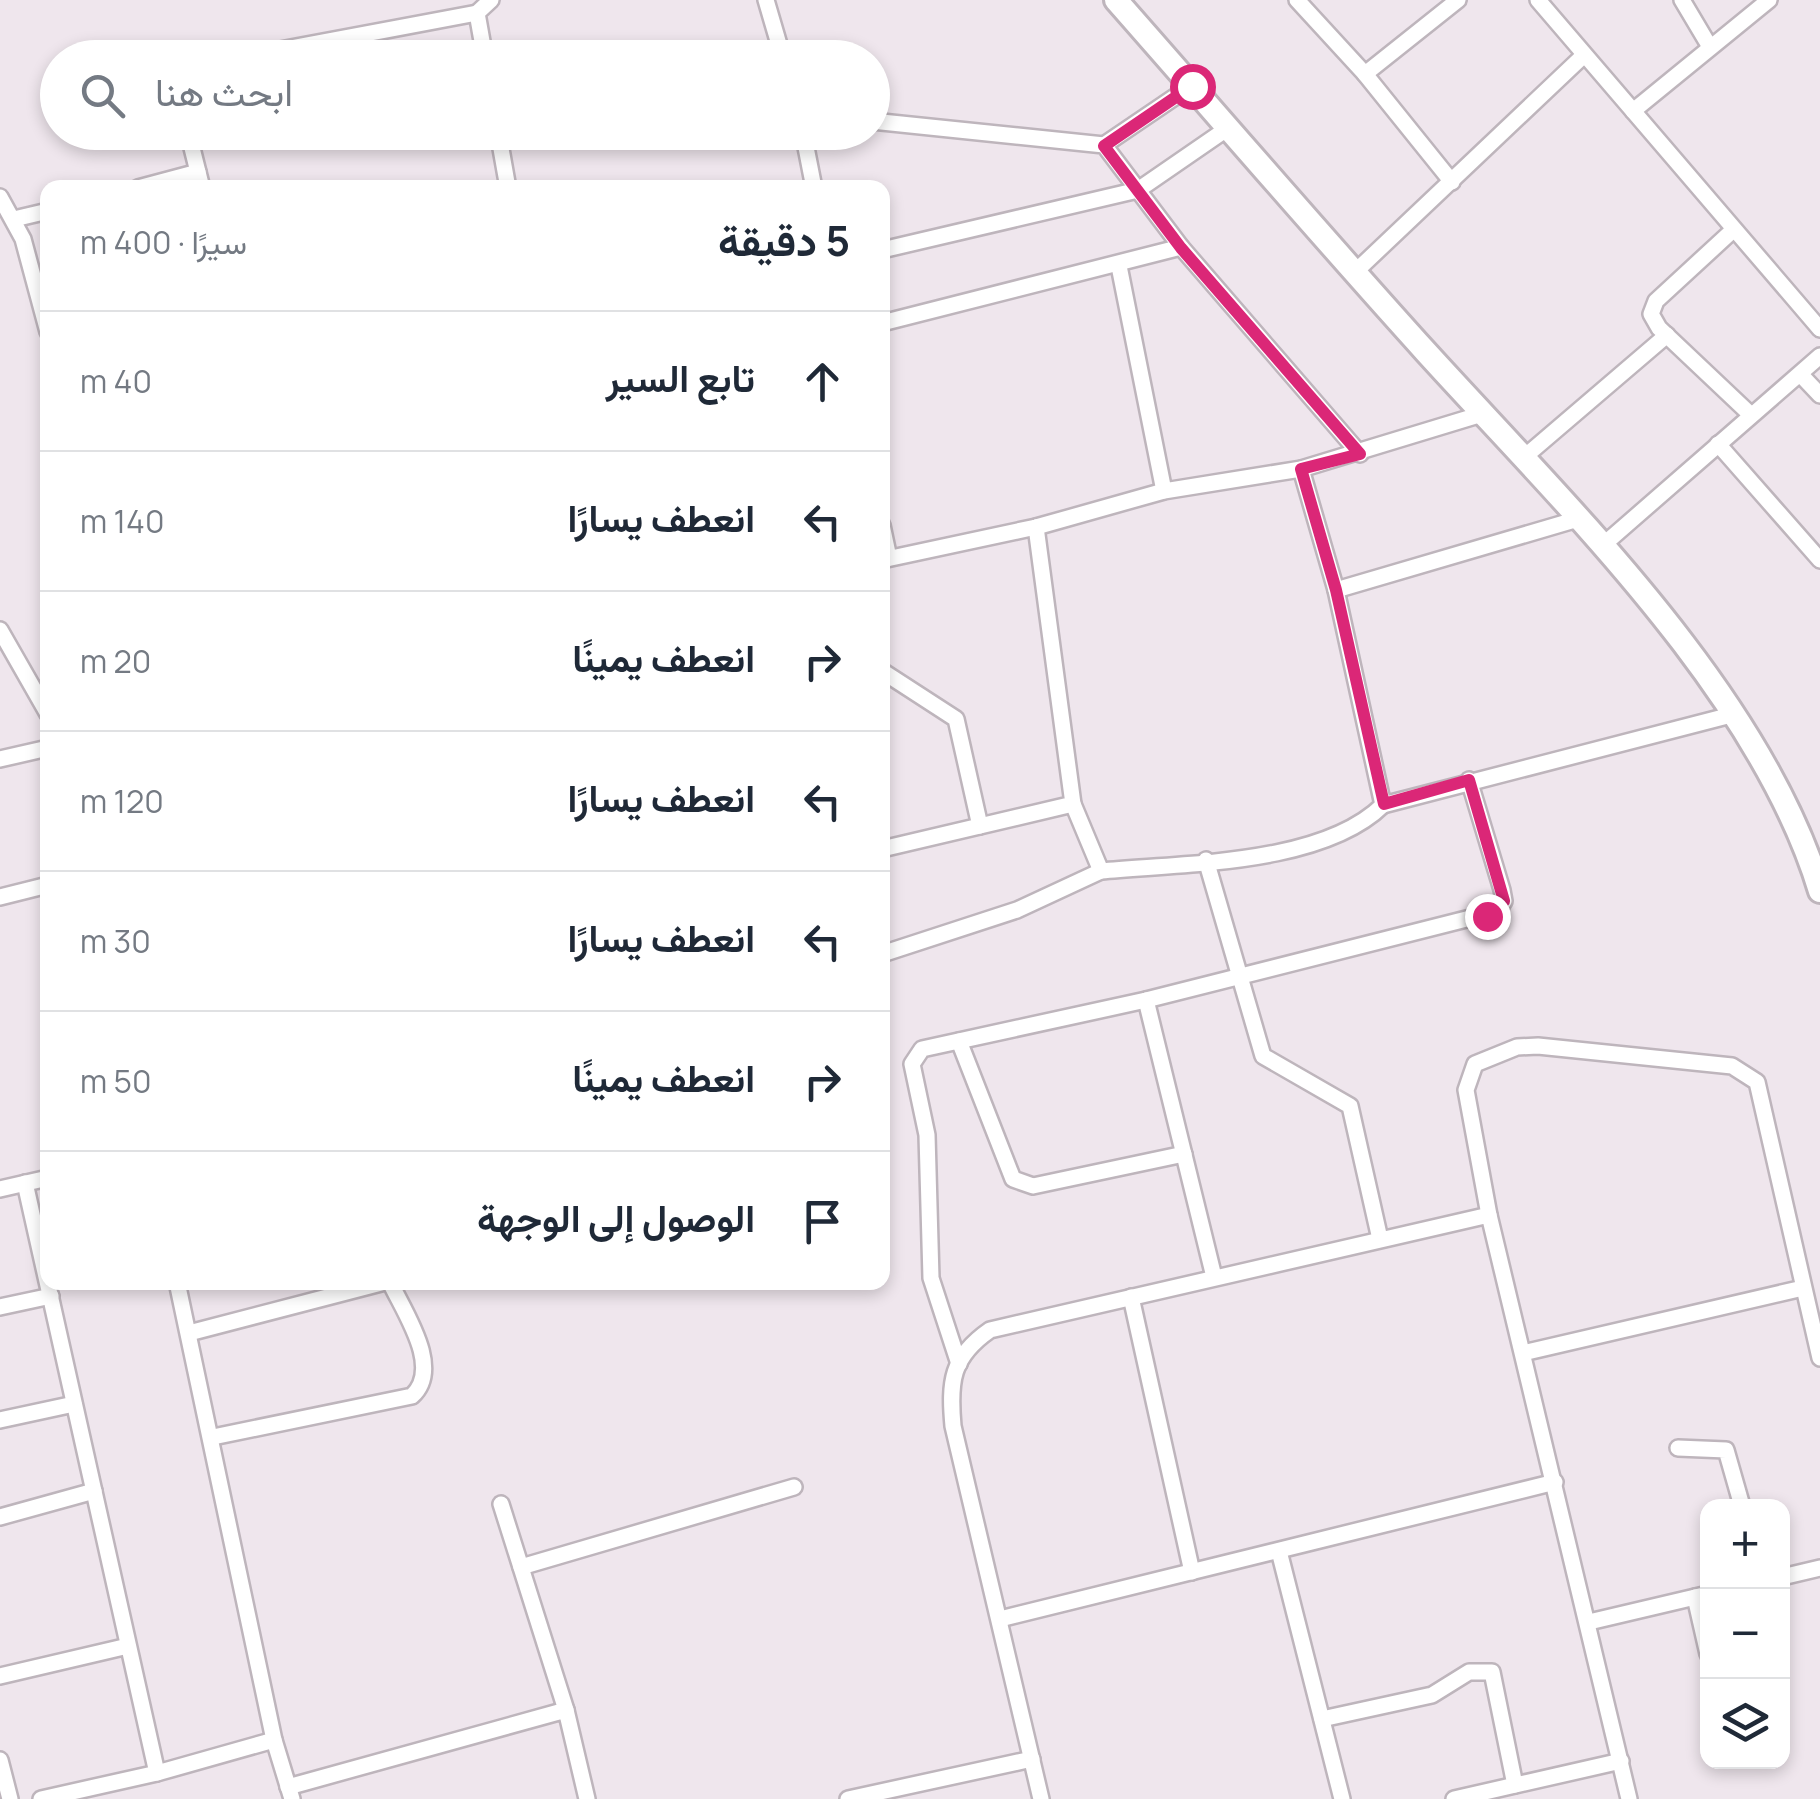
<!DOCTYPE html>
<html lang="ar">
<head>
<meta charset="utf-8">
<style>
	:root { --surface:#fff; --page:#f6f6f7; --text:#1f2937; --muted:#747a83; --line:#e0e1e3 }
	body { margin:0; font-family:Manrope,Vazirmatn,sans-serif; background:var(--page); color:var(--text); direction:rtl }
	.controls { position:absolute; right:30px; bottom:30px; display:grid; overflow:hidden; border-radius:20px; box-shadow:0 5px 15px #0003 }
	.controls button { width:90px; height:90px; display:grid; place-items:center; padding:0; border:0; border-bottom:2px solid var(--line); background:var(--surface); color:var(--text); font:50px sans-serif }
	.stop { position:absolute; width:30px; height:30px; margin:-22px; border:8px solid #db2777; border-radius:50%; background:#fff }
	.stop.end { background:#db2777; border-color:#fff; box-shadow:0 2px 10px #0008 }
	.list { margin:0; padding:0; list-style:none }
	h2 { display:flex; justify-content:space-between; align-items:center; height:130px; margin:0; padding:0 40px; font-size:42px }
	h2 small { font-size:32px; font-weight:400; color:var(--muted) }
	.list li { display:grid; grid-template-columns:65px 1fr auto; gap:30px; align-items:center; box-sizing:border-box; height:140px; padding:0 40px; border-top:2px solid var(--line) }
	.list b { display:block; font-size:38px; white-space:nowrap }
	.list em { font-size:32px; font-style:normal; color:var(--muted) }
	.icon { flex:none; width:55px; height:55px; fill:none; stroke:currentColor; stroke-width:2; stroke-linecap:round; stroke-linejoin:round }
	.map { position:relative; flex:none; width:1820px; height:1799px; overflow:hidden; direction:ltr }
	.search { position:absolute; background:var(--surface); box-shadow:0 5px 15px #0003; left:40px; top:40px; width:850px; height:110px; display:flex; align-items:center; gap:25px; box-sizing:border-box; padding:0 35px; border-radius:55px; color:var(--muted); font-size:38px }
	.panel { position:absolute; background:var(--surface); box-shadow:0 5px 15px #0003; left:40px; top:180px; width:850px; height:1110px; border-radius:20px; direction:rtl }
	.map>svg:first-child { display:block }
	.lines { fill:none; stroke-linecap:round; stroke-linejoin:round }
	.street-casing { stroke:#beb5bc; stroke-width:20 }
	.secondary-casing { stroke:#beb5bc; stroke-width:28 }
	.street { stroke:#fff; stroke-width:15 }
	.secondary { stroke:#fff; stroke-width:22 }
	.route { stroke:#db2777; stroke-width:12 }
</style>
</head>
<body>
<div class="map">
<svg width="1820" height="1799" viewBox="0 0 1820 1799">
	<rect width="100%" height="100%" fill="#efe6ed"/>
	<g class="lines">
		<!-- street casing -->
		<g class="street-casing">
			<g id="street">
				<polyline points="766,0 783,58"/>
				<polyline points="1297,0 1365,74 1452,182"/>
				<polyline points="1538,0 1820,329"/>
				<polyline points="1682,0 1710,47"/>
				<polyline points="238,58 477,13"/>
				<polyline points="485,58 477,13 491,0"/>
				<polyline points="1365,74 1458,0"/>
				<polyline points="1633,111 1769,0"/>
				<polyline points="872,121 1104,145 1181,247 1360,454"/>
				<polyline points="188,132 202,188"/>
				<polyline points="498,132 508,188"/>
				<polyline points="803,132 814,188"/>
				<polyline points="1104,145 1191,86"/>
				<polyline points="138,188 198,172"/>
				<polyline points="0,197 23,239 48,332"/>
				<polyline points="14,219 48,211"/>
				<polyline points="1732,231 1656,301 1651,314 1659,328 1751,415"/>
				<polyline points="882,250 1138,190 1228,128"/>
				<polyline points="1119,266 1164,491"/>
				<polyline points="1354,273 1583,56"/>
				<polyline points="882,323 1181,247"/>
				<polyline points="1801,375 1820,395"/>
				<polyline points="1718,444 1820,560"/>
				<polyline points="1522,459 1667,335"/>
				<polyline points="1301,469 1336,590 1383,805 1735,714"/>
				<polyline points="882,525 889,558"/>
				<polyline points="1602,546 1820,356"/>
				<polyline points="882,560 1036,527 1164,491 1301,469 1482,414"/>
				<polyline points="1336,590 1578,519"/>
				<polyline points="0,630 48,714"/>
				<polyline points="882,671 956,719 980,826"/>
				<polyline points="0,759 48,748"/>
				<path d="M1073,804L1101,871C1184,863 1322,865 1383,805"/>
				<polyline points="882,849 1073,804 1036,527"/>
				<polyline points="1206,860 1263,1056 1350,1106 1380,1239"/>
				<polyline points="0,897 48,885"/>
				<polyline points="882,954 1017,910 1101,871"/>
				<polyline points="1146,1000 1214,1277"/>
				<polyline points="959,1041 1013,1179 1033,1186 1184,1154"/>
				<polyline points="25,1183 157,1773"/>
				<polyline points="0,1189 48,1178"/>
				<polyline points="1489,1215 1466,1090 1475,1064 1517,1047 1538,1046 1732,1066 1757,1082 1820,1358"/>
				<polyline points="177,1282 274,1740 292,1799"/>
				<polyline points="1131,1297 1192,1572"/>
				<polyline points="0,1307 51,1296"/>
				<polyline points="189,1333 385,1282"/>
				<polyline points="1523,1353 1803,1288"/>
				<polyline points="959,1364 931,1278 927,1135 912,1064 922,1049 1146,1000 1498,911 1504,901 1502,890 1469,780"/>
				<polyline points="0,1420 74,1404"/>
				<path d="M213,1437L412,1396C443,1368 404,1312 390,1282"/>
				<polyline points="1678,1448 1726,1450 1742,1506"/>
				<polyline points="501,1504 566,1710"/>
				<polyline points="0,1517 94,1491"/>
				<polyline points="1279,1551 1342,1799"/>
				<polyline points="521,1567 794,1487"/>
				<polyline points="1782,1577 1820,1568"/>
				<polyline points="1695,1597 1708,1654"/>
				<polyline points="1000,1619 1555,1482"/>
				<polyline points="1589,1622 1708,1594"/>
				<polyline points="0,1676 128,1646"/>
				<polyline points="1322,1719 1432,1695 1469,1672 1492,1672 1515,1785"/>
				<polyline points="0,1760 10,1799"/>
				<polyline points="288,1787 566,1710 587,1799"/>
				<polyline points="41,1799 157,1773 274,1740"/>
				<polyline points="848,1799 1032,1759"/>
				<path d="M1041,1799L953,1426C949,1382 951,1357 990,1330L1489,1215L1629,1799"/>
				<polyline points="1454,1799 1621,1761"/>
			</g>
		</g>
		<!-- secondary casing -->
		<g class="secondary-casing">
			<path id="secondary" d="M1116,0C1219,117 1321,236 1426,352C1565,505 1760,692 1820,891"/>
		</g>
		<!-- street -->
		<use href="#street" class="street"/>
		<!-- secondary -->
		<use href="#secondary" class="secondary"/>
	</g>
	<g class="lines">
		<!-- route -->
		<polyline class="route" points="1192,86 1104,146 1181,248 1360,454 1301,469 1336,590 1384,804 1469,780 1504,901 1487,916"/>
	</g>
</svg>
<div class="controls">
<button>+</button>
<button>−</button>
<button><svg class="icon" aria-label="layers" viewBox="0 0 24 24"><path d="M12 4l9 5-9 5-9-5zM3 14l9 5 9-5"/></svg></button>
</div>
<div class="stop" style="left:1192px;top:86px"></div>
<div class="stop end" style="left:1487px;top:916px"></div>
<div class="search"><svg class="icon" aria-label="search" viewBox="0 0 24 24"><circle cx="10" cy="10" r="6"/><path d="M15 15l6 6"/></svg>ابحث هنا</div>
<section class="panel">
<h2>5 دقيقة<small>سيرًا · 400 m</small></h2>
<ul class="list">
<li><svg class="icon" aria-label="ahead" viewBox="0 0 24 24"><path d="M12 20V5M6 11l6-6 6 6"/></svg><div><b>تابع السير</b></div><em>40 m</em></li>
<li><svg class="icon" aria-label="left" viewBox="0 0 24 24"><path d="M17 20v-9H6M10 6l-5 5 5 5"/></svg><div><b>انعطف يسارًا</b></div><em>140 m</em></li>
<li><svg class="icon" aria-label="right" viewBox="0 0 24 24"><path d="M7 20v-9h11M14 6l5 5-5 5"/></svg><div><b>انعطف يمينًا</b></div><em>20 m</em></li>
<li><svg class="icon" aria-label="left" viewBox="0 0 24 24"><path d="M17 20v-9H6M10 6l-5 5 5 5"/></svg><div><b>انعطف يسارًا</b></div><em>120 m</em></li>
<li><svg class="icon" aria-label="left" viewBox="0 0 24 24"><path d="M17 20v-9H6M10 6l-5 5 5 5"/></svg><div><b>انعطف يسارًا</b></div><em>30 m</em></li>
<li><svg class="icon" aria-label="right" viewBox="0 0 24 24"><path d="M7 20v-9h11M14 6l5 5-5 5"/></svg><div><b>انعطف يمينًا</b></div><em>50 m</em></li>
<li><svg class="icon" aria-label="arrive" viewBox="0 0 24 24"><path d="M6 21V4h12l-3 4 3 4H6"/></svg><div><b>الوصول إلى الوجهة</b></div></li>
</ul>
</section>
</div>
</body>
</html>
